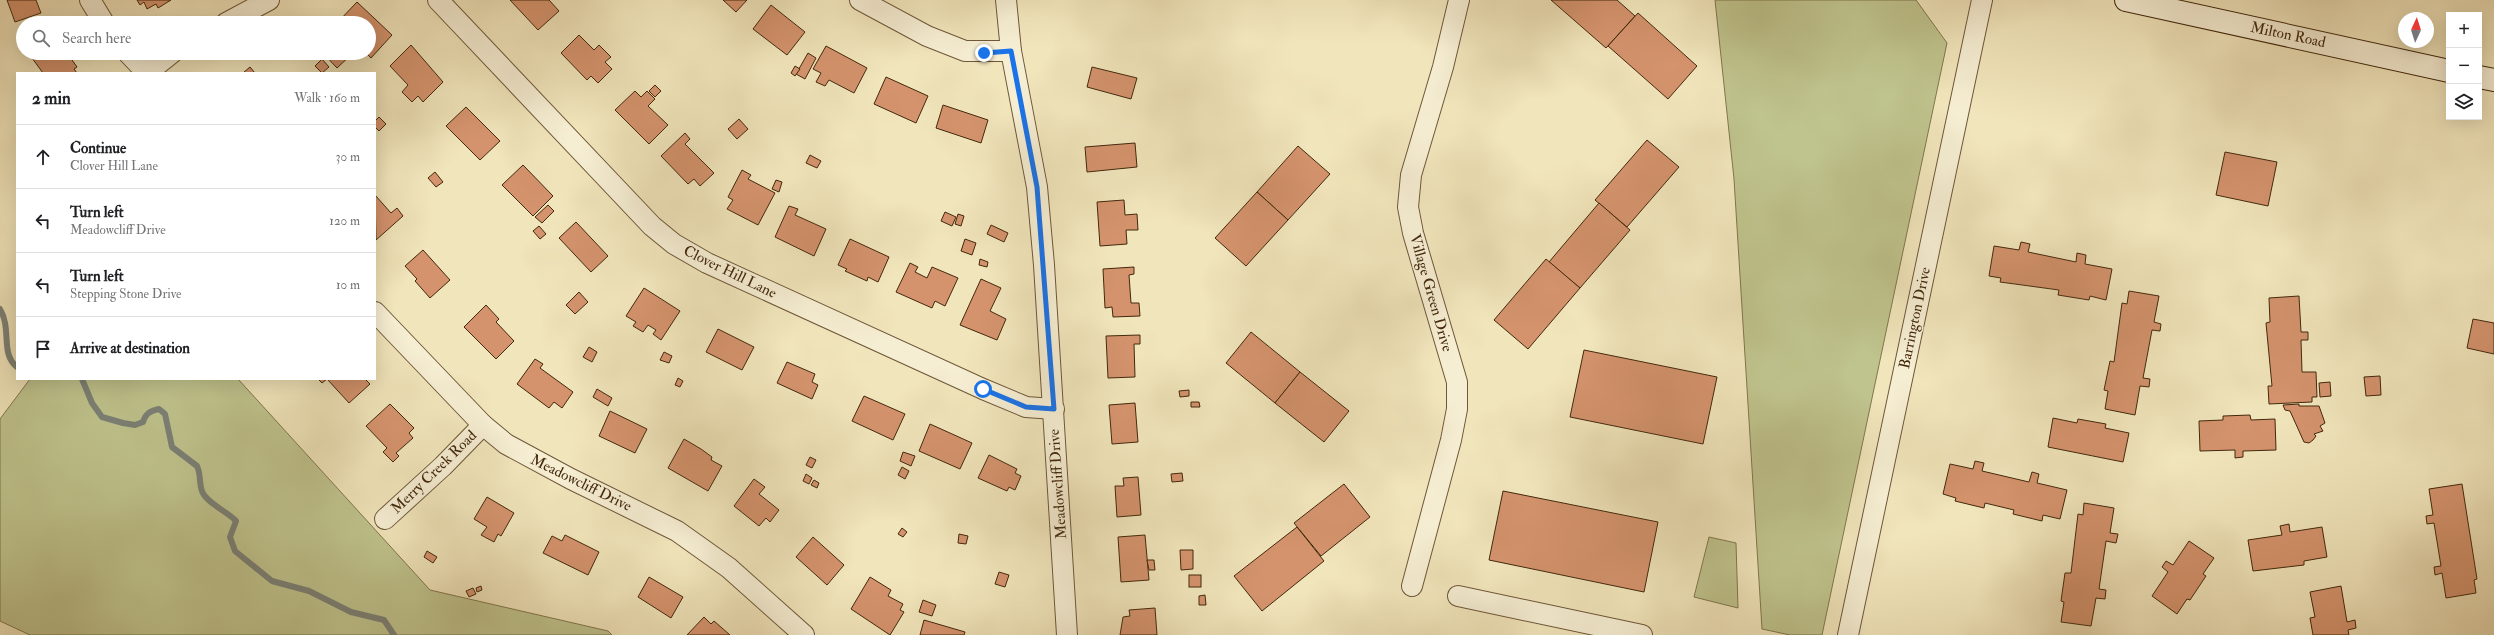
<!DOCTYPE html>
<html lang="en">
<head>
<meta charset="utf-8">
<style>
	:root { --surface:#fff; --page:#f6f6f6; --text:#202124; --muted:#757577; --line:#e0e0e0 }
	body { margin:0; font-family:"IM FELL Double Pica",serif; background:var(--page); color:var(--text) }
	.controls { position:absolute; right:12px; top:12px; display:grid; overflow:hidden; border-radius:0px; box-shadow:0 4px 16px #0002 }
	.controls button { width:36px; height:36px; display:grid; place-items:center; padding:0; border:0; border-bottom:1px solid var(--line); background:var(--surface); color:var(--text); font:20px sans-serif }
	.compass { position:absolute; left:2398px; top:12px; width:36px; height:36px; border-radius:50%; background:var(--surface); box-shadow:0 4px 16px #0002; rotate:4deg }
	.stop { position:absolute; width:12px; height:12px; margin:-9px; border:3px solid #1a73e8; border-radius:50%; background:#fff }
	.stop.end { background:#1a73e8; border-color:#fff; box-shadow:0 1px 4px #0008 }
	.list { margin:0; padding:0; list-style:none }
	h2 { display:flex; justify-content:space-between; align-items:center; height:52px; margin:0; padding:0 16px; font-size:17px }
	h2 small { font-size:13px; font-weight:400; color:var(--muted) }
	.list li { display:grid; grid-template-columns:26px 1fr auto; gap:12px; align-items:center; box-sizing:border-box; height:64px; padding:0 16px; border-top:1px solid var(--line) }
	.list b { display:block; font-size:15px; white-space:nowrap }
	.list p { margin:0; font-size:13px; white-space:nowrap; color:var(--muted) }
	.list em { font-size:13px; font-style:normal; color:var(--muted) }
	.icon { flex:none; width:22px; height:22px; fill:none; stroke:currentColor; stroke-width:2; stroke-linecap:round; stroke-linejoin:round }
	.map { position:relative; flex:none; width:2494px; height:635px; overflow:hidden }
	.search { position:absolute; background:var(--surface); box-shadow:0 4px 16px #0002; left:16px; top:16px; width:360px; height:44px; display:flex; align-items:center; gap:10px; box-sizing:border-box; padding:0 14px; border-radius:22px; color:var(--muted); font-size:15px }
	.panel { position:absolute; background:var(--surface); box-shadow:0 4px 16px #0002; left:16px; top:72px; width:360px; height:308px; border-radius:0px }
	.map>svg:first-child { display:block }
	.green { fill:#bfc38d; stroke:#80764c }
	.lines { fill:none; stroke-linecap:round; stroke-linejoin:round }
	.stream { stroke:#7b8176; stroke-width:6 }
	.building { fill:#d4936d; stroke:#42280c }
	.street-casing { stroke:#6e5738; stroke-width:22 }
	.secondary-casing { stroke:#42280c; stroke-width:24 }
	.street { stroke:#f6eed3; stroke-width:20 }
	.secondary { stroke:#f6eed3; stroke-width:22 }
	.route { stroke:#1a73e8; stroke-width:5 }
	.labels { text-anchor:middle; dominant-baseline:central; stroke-width:3; stroke-linejoin:round; paint-order:stroke }
	.street-label { font-size:15px; fill:#42280c; stroke:#f6eed3 }
</style>
</head>
<body>
<div class="map">
<svg width="2494" height="635" viewBox="0 0 2494 635">
	<rect width="100%" height="100%" fill="#f1e5bb"/>
	<filter id="stains"><feTurbulence type="fractalNoise" baseFrequency=".005" numOctaves="4"/><feColorMatrix values="0 0 0 0 .2 0 0 0 0 .09 0 0 0 0 .02 0 0 0 .5 -.17"/></filter>
	<radialGradient id="worn" r=".72"><stop offset=".6" stop-color="#630" stop-opacity="0"/><stop offset="1" stop-color="#630" stop-opacity=".3"/></radialGradient>
	<!-- green -->
	<g class="green">
		<polygon points="1715,0 1916,0 1947,43 1822,635 1790,635 1762,629 1734,179"/>
		<polygon points="30,379 238,379 430,590 608,631 612,635 30,635 0,621 0,419"/>
		<polygon points="1709,537 1736,543 1738,608 1694,597"/>
	</g>
	<g class="lines">
		<!-- stream -->
		<g class="stream">
			<path d="M0,309C12,329 0,354 17,367"/>
			<path d="M82,379L92,403L102,417L123,423L135,425L143,422C146,413 150,411 159,409L165,414L172,447L197,466C201,474 199,483 202,491C205,502 228,512 236,521L230,537L235,551L272,581L309,591L351,612L384,620L394,635"/>
		</g>
	</g>
	<!-- building -->
	<g class="building">
		<polygon points="7,0 36,0 41,13 15,22"/>
		<polygon points="137,0 171,0 158,8 156,4 147,9 144,2 140,5"/>
		<polygon points="510,0 549,0 559,11 538,30"/>
		<polygon points="723,0 747,0 736,12"/>
		<polygon points="1551,0 1617,0 1635,16 1606,48"/>
		<polygon points="357,2 392,35 371,58 366,53 369,53 369,23 337,23"/>
		<polygon points="771,5 805,32 787,55 753,29"/>
		<polygon points="1638,13 1697,66 1668,99 1608,46"/>
		<polygon points="579,35 594,50 599,45 611,57 605,62 612,69 598,83 591,76 587,80 561,53"/>
		<polygon points="411,45 443,82 423,102 418,96 412,102 402,92 408,85 390,66"/>
		<polygon points="826,46 867,68 854,93 829,80 825,86 816,82 821,73 813,69"/>
		<polygon points="39,53 67,53 77,67 74,69 77,73 43,73 32,58"/>
		<polygon points="323,53 353,53 337,68"/>
		<polygon points="808,53 816,58 805,79 796,74"/>
		<polygon points="322,59 329,67 322,73 315,66"/>
		<polygon points="795,66 800,69 795,76 791,73"/>
		<polygon points="250,67 255,73 243,73"/>
		<polygon points="1092,67 1137,78 1131,99 1087,87"/>
		<polygon points="886,77 928,96 916,123 874,104"/>
		<polygon points="655,85 661,91 655,97 649,91"/>
		<polygon points="635,91 641,97 647,91 655,99 648,106 668,125 649,144 615,110"/>
		<polygon points="943,105 988,120 981,143 936,128"/>
		<polygon points="466,107 500,141 480,160 446,126"/>
		<polygon points="379,117 386,124 379,131 375,127 375,121"/>
		<polygon points="739,119 748,129 737,139 728,129"/>
		<polygon points="685,133 690,139 685,144 714,173 700,186 694,179 688,184 661,156"/>
		<polygon points="1647,140 1679,167 1627,227 1595,200"/>
		<polygon points="1135,143 1137,167 1087,172 1085,147"/>
		<polygon points="1298,146 1330,174 1288,220 1257,192"/>
		<polygon points="2225,152 2277,162 2268,206 2216,195"/>
		<polygon points="810,155 821,161 817,168 806,163"/>
		<polygon points="523,165 553,196 533,216 502,185"/>
		<polygon points="742,170 751,175 748,179 775,193 758,225 727,209 733,200 728,197"/>
		<polygon points="435,172 443,182 436,187 428,178"/>
		<polygon points="776,180 782,182 779,192 772,189"/>
		<polygon points="1257,192 1288,220 1246,266 1215,238"/>
		<polygon points="375,195 391,213 397,208 403,216 376,240"/>
		<polygon points="1124,200 1125,215 1137,214 1138,230 1126,230 1127,244 1100,246 1097,202"/>
		<polygon points="1599,203 1630,230 1580,288 1549,262"/>
		<polygon points="548,205 554,211 542,223 535,217"/>
		<polygon points="789,206 798,209 795,215 826,229 814,256 775,237"/>
		<polygon points="945,212 956,217 952,226 941,221"/>
		<polygon points="958,214 964,216 961,226 955,224"/>
		<polygon points="576,222 608,256 591,272 559,238"/>
		<polygon points="991,225 1008,233 1004,242 987,234"/>
		<polygon points="539,226 546,234 540,239 533,231"/>
		<polygon points="850,239 889,257 878,282 868,277 867,281 845,271 847,269 838,265"/>
		<polygon points="965,239 976,243 972,255 961,251"/>
		<polygon points="2021,242 2030,244 2028,252 2076,262 2077,253 2086,255 2085,264 2112,269 2106,300 2090,296 2089,300 2058,295 2059,290 2000,282 2001,278 1989,276 1994,246 2019,250"/>
		<polygon points="423,250 450,280 430,298 415,281 417,279 405,266"/>
		<polygon points="980,259 988,262 987,267 979,265"/>
		<polygon points="1546,259 1580,288 1528,349 1494,320"/>
		<polygon points="910,263 918,267 915,272 927,278 932,267 958,278 945,306 935,301 932,308 896,292"/>
		<polygon points="1134,267 1134,274 1129,275 1131,303 1139,303 1140,316 1113,317 1112,307 1105,308 1103,269"/>
		<polygon points="981,279 1001,288 990,311 1006,319 997,340 960,325"/>
		<polygon points="644,288 680,311 661,340 653,334 656,330 648,325 643,332 633,326 636,322 626,316"/>
		<polygon points="2129,291 2159,296 2154,322 2161,324 2160,331 2152,330 2143,378 2150,379 2149,387 2140,386 2135,415 2105,409 2108,391 2104,390 2110,361 2114,362 2122,303 2127,304"/>
		<polygon points="579,292 588,302 575,314 566,305"/>
		<polygon points="2299,296 2301,332 2308,332 2308,340 2301,340 2302,372 2316,372 2317,397 2312,397 2312,402 2269,404 2268,386 2272,386 2266,323 2270,322 2269,298"/>
		<polygon points="486,305 499,319 496,322 514,341 496,359 464,327"/>
		<polygon points="2473,319 2494,323 2494,354 2467,348"/>
		<polygon points="718,329 754,347 742,370 706,352"/>
		<polygon points="1251,332 1300,372 1275,403 1226,363"/>
		<polygon points="1140,335 1140,344 1134,344 1135,377 1108,378 1106,336"/>
		<polygon points="589,347 597,352 592,362 583,357"/>
		<polygon points="1584,350 1717,377 1703,444 1570,417"/>
		<polygon points="664,352 672,356 669,363 660,360"/>
		<polygon points="535,359 543,364 540,368 573,392 562,408 554,402 549,408 517,384"/>
		<polygon points="787,362 815,374 812,382 818,385 812,399 777,383"/>
		<polygon points="1300,372 1349,411 1324,442 1275,403"/>
		<polygon points="2380,376 2381,395 2366,396 2364,377"/>
		<polygon points="678,378 683,381 680,387 675,385"/>
		<polygon points="318,379 365,379 370,384 349,403 327,379 322,383"/>
		<polygon points="2330,382 2331,396 2320,397 2319,383"/>
		<polygon points="597,389 612,398 608,406 593,397"/>
		<polygon points="1189,390 1189,396 1180,397 1179,391"/>
		<polygon points="864,396 905,414 893,440 852,421"/>
		<polygon points="1191,402 1199,402 1200,407 1191,407"/>
		<polygon points="1135,403 1138,442 1112,444 1109,405"/>
		<polygon points="390,404 414,428 409,433 413,438 396,453 399,456 393,462 383,452 387,448 366,426"/>
		<polygon points="2299,404 2299,406 2319,406 2325,423 2320,426 2323,431 2314,434 2316,436 2313,440 2309,443 2304,442 2290,411 2285,410 2283,405"/>
		<polygon points="610,411 647,429 635,453 599,436"/>
		<polygon points="2250,415 2251,420 2275,419 2276,450 2243,451 2243,457 2235,458 2235,450 2200,451 2199,421 2223,420 2223,416"/>
		<polygon points="2053,418 2077,423 2078,419 2106,424 2105,428 2129,433 2123,462 2048,447"/>
		<polygon points="930,424 972,443 960,469 919,451"/>
		<polygon points="684,439 701,449 712,457 711,460 722,466 708,491 668,468"/>
		<polygon points="903,452 915,456 911,466 900,461"/>
		<polygon points="989,455 1017,469 1015,473 1021,476 1015,490 1009,487 1007,491 978,478"/>
		<polygon points="810,457 816,460 812,468 806,465"/>
		<polygon points="1975,461 1984,463 1982,471 2029,482 2032,472 2039,474 2037,483 2067,490 2060,519 2043,515 2042,521 2013,514 2014,510 1985,503 1984,508 1955,501 1956,498 1943,494 1950,464 1973,469"/>
		<polygon points="902,467 909,471 905,479 898,475"/>
		<polygon points="1182,473 1183,481 1172,482 1171,474"/>
		<polygon points="806,474 812,478 809,484 803,481"/>
		<polygon points="1138,477 1141,515 1117,517 1115,486 1124,486 1123,478"/>
		<polygon points="754,479 765,487 759,494 779,510 770,522 766,518 759,526 734,506"/>
		<polygon points="814,480 819,483 817,488 811,485"/>
		<polygon points="1344,484 1370,517 1321,556 1294,523"/>
		<polygon points="2462,484 2477,579 2474,580 2476,593 2446,598 2442,573 2435,575 2434,567 2441,566 2434,523 2427,524 2426,516 2433,515 2429,489"/>
		<polygon points="1503,491 1658,522 1644,592 1489,560"/>
		<polygon points="487,497 514,513 501,536 498,534 494,542 481,535 487,527 474,519"/>
		<polygon points="2084,503 2114,508 2110,533 2118,534 2116,543 2106,541 2099,589 2106,590 2105,599 2096,598 2091,626 2061,622 2064,602 2061,601 2065,573 2071,573 2078,514 2083,515"/>
		<polygon points="2289,524 2290,532 2322,527 2327,557 2304,561 2304,565 2253,571 2248,540 2282,535 2280,526"/>
		<polygon points="1297,527 1324,561 1262,611 1234,576"/>
		<polygon points="902,528 907,532 903,537 898,534"/>
		<polygon points="959,534 968,536 966,544 958,543"/>
		<polygon points="565,535 599,552 588,575 543,553 552,536 562,541"/>
		<polygon points="1145,535 1149,580 1121,582 1118,537"/>
		<polygon points="813,537 844,565 827,585 796,557"/>
		<polygon points="2189,541 2214,558 2203,574 2206,576 2190,600 2187,599 2177,614 2152,596 2168,572 2162,567 2166,561 2173,565"/>
		<polygon points="1180,550 1193,550 1193,569 1181,570"/>
		<polygon points="427,551 437,557 433,563 424,557"/>
		<polygon points="1147,560 1154,560 1155,570 1149,570"/>
		<polygon points="999,572 1009,575 1005,587 995,584"/>
		<rect x="1189" y="575" width="12" height="12"/>
		<polygon points="649,577 683,597 671,618 638,597"/>
		<polygon points="870,577 891,590 888,596 903,604 900,610 904,612 890,635 851,609"/>
		<polygon points="481,586 482,590 477,592 476,588"/>
		<polygon points="2341,586 2347,622 2355,620 2356,628 2348,630 2349,635 2313,635 2310,618 2315,617 2310,592"/>
		<polygon points="473,588 476,594 469,597 466,591"/>
		<polygon points="1205,595 1206,605 1199,605 1199,596"/>
		<polygon points="923,600 936,605 932,616 919,612"/>
		<polygon points="1155,608 1157,635 1120,635 1123,617 1130,616 1129,610"/>
		<polygon points="704,617 711,624 714,621 730,635 687,635"/>
		<polygon points="924,620 965,632 964,635 920,635"/>
	</g>
	<g class="lines">
		<!-- street casing -->
		<g class="street-casing">
			<g id="street">
				<polyline points="90,0 104,23"/>
				<polyline points="438,0 652,226 674,244 707,263 983,389 1026,407 1054,409"/>
				<polyline points="860,0 927,36 965,51 1011,51"/>
				<polyline points="1006,0 1011,51 1037,187 1044,265 1067,635"/>
				<polyline points="226,23 269,0"/>
				<polyline points="128,53 147,73"/>
				<polyline points="147,73 172,53"/>
				<polyline points="375,312 483,425 506,444 571,479 677,531 729,568 804,635"/>
				<polyline points="385,519 443,466 483,425"/>
				<polyline points="1412,586 1451,440 1457,409 1457,382 1413,233 1408,207 1411,175 1443,67 1459,0"/>
				<polyline points="1458,596 1642,635"/>
				<polyline points="1848,635 1982,0"/>
			</g>
		</g>
		<!-- secondary casing -->
		<g class="secondary-casing">
			<g id="secondary">
				<polyline points="2126,0 2449,71"/>
				<polyline points="2479,77 2494,80"/>
			</g>
		</g>
		<!-- street -->
		<use href="#street" class="street"/>
		<!-- secondary -->
		<use href="#secondary" class="secondary"/>
	</g>
	<g class="lines">
		<!-- route -->
		<polyline class="route" points="983,389 1026,407 1054,409 1037,187 1011,51 984,53"/>
	</g>
	<g class="labels">
		<!-- street labels -->
		<g class="street-label">
			<text transform="translate(2288 35) rotate(12)">Milton Road</text>
			<text transform="translate(730 272) rotate(26)">Clover Hill Lane</text>
			<text transform="translate(1431 293) rotate(74)">Village Green Drive</text>
			<text transform="translate(1915 318) rotate(-78)">Barrington Drive</text>
			<text transform="translate(434 472) rotate(-44)">Merry Creek Road</text>
			<text transform="translate(581 483) rotate(26)">Meadowcliff Drive</text>
			<text transform="translate(1058 484) rotate(-94)">Meadowcliff Drive</text>
		</g>
	</g>
	<rect width="100%" height="100%" filter="url(#stains)"/>
	<rect width="100%" height="100%" fill="url(#worn)"/>
</svg>
<div class="controls">
<button>+</button>
<button>−</button>
<button><svg class="icon" aria-label="layers" viewBox="0 0 24 24"><path d="M12 4l9 5-9 5-9-5zM3 14l9 5 9-5"/></svg></button>
</div>
<svg class="compass" viewBox="-18 -18 36 36"><path d="M0-13l5 13h-10z" fill="#e53935"/><path d="M0 13l5-13h-10z" fill="#757577"/></svg>
<div class="stop" style="left:983px;top:389px"></div>
<div class="stop end" style="left:984px;top:53px"></div>
<div class="search"><svg class="icon" aria-label="search" viewBox="0 0 24 24"><circle cx="10" cy="10" r="6"/><path d="M15 15l6 6"/></svg>Search here</div>
<section class="panel">
<h2>2 min<small>Walk · 160 m</small></h2>
<ul class="list">
<li><svg class="icon" aria-label="ahead" viewBox="0 0 24 24"><path d="M12 20V5M6 11l6-6 6 6"/></svg><div><b>Continue</b><p>Clover Hill Lane</p></div><em>30 m</em></li>
<li><svg class="icon" aria-label="left" viewBox="0 0 24 24"><path d="M17 20v-9H6M10 6l-5 5 5 5"/></svg><div><b>Turn left</b><p>Meadowcliff Drive</p></div><em>120 m</em></li>
<li><svg class="icon" aria-label="left" viewBox="0 0 24 24"><path d="M17 20v-9H6M10 6l-5 5 5 5"/></svg><div><b>Turn left</b><p>Stepping Stone Drive</p></div><em>10 m</em></li>
<li><svg class="icon" aria-label="arrive" viewBox="0 0 24 24"><path d="M6 21V4h12l-3 4 3 4H6"/></svg><div><b>Arrive at destination</b></div></li>
</ul>
</section>
</div>
</body>
</html>
